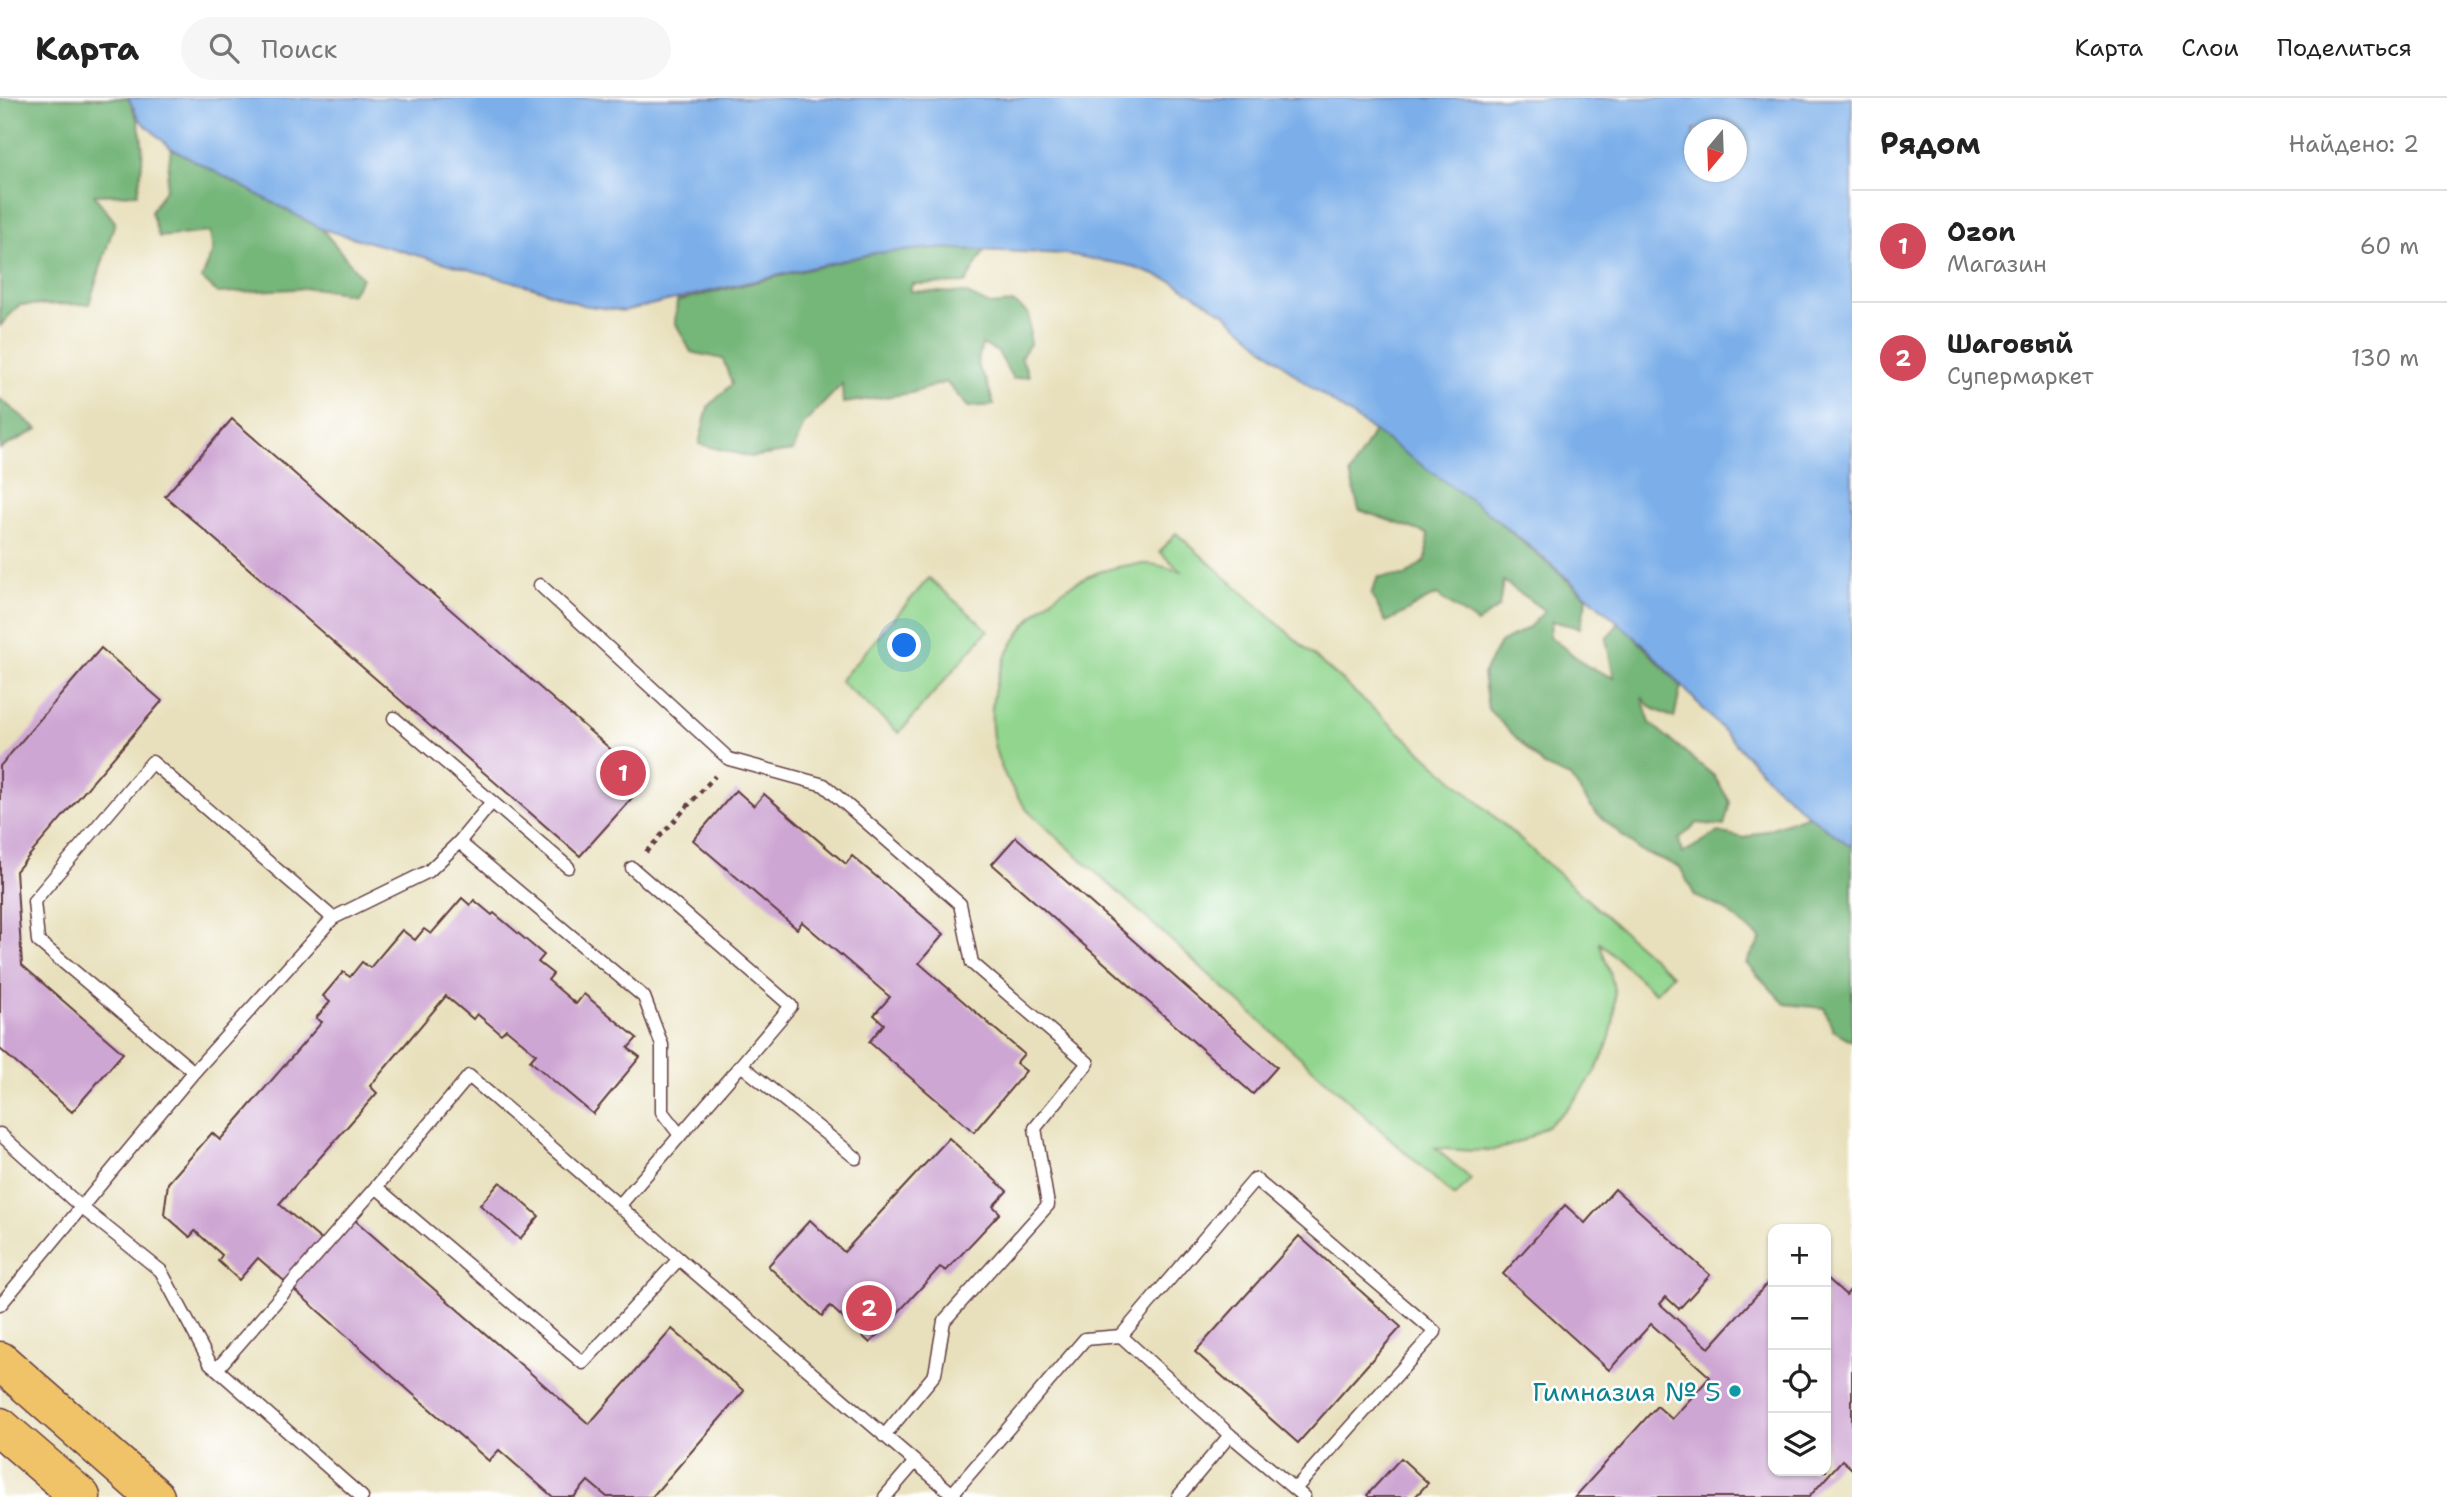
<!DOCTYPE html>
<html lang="ru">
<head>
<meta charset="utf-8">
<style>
	:root { --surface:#fff; --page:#f6f6f6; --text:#222; --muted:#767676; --line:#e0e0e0; --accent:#d1495b }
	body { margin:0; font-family:"Shantell Sans",sans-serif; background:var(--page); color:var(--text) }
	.controls { position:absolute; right:21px; bottom:21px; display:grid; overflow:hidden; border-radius:14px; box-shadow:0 2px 5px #0004 }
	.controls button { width:63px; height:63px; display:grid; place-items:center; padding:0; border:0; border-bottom:2px solid var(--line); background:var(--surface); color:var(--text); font:35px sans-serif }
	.compass { position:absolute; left:1684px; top:21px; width:63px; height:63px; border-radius:50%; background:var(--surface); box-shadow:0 2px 5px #0004; rotate:199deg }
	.you { position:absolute; left:905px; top:548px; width:24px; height:24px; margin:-18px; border:5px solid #fff; border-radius:50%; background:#1a73e8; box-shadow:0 0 0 10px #1a73e833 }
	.badge { display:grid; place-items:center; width:46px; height:46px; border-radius:50%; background:var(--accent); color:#fff; font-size:23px; font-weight:700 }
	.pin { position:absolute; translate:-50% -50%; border:4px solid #fff; box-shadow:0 2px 7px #0006 }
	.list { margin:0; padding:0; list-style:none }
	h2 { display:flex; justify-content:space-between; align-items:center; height:91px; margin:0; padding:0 28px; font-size:30px }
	h2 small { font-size:23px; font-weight:400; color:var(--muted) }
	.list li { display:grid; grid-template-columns:46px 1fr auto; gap:21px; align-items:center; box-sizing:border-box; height:112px; padding:0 28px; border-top:2px solid var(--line) }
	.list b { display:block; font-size:26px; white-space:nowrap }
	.list p { margin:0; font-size:23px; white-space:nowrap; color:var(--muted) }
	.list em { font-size:23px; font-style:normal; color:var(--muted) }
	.icon { flex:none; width:38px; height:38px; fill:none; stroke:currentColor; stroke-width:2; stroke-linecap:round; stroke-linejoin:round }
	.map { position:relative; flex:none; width:1852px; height:1399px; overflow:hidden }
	header { display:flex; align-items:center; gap:42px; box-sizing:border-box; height:98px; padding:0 35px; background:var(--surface); border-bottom:2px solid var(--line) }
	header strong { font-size:33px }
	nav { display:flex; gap:38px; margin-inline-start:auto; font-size:24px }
	.search { width:490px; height:63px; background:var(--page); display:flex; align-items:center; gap:18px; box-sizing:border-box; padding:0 24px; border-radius:38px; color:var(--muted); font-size:26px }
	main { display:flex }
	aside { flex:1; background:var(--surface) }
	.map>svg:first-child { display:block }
	.green { fill:#91d58e; stroke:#6e7a5c; stroke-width:2 }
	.forest { fill:#74b679; stroke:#5f6a52; stroke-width:2 }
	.water { fill:#7cafe9; stroke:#63678a; stroke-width:2; fill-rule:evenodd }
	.building { fill:#cea6d3 }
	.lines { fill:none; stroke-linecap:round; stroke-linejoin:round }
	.lane-casing { stroke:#623c41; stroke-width:15 }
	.primary-casing { stroke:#623c41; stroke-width:41 }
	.path { stroke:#623c41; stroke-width:4.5; stroke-dasharray:5 5; stroke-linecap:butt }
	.lane { stroke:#fff; stroke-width:12 }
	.primary { stroke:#f1c369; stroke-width:38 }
	.culture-dot { fill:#0f9aa8; stroke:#fff; stroke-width:2.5 }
	.labels { text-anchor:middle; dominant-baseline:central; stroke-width:5; stroke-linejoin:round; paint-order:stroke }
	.culture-label { font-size:26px; fill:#0d838f; stroke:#fff; text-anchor:end }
</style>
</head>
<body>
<header>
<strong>Карта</strong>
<div class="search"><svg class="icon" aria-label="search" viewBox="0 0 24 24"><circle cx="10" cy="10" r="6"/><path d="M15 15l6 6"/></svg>Поиск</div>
<nav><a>Карта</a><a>Слои</a><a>Поделиться</a></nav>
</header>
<main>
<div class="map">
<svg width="1852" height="1399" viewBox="0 0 1852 1399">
	<rect width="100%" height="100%" fill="#fff"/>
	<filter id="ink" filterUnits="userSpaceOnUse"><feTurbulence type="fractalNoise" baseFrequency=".0143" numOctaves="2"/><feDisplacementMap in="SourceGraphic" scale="14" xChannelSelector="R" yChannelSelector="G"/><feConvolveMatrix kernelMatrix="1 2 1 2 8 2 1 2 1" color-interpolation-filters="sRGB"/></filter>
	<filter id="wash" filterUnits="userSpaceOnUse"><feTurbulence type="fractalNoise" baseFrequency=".00686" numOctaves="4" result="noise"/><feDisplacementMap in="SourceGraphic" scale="28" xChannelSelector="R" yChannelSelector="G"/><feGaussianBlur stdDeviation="1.57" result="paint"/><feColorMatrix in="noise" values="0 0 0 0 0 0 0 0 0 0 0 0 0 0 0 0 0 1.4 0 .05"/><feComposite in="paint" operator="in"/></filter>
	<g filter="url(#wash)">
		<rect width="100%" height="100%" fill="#e8e0bc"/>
		<!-- green -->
		<g class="green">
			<path d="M1176,435L1672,877L1655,895L1599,844C1606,864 1615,883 1615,905C1615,964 1564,1030 1509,1048C1484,1056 1460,1052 1435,1050L1471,1081L1455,1099L1027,712C1011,690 997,668 993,640C980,550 1060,464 1149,466C1160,467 1171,471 1181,473L1160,454Z"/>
			<polygon points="929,480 988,532 899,635 840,583"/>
		</g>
		<!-- forest -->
		<g class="forest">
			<path d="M0,0H128C146,33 145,60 137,96L94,97L115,124L89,206L19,207L0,228Z"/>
			<polygon points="171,50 322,131 362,180 351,196 313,190 218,195 202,181 213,152 210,134 159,139 151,114 166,90"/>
			<polygon points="937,150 986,150 965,185 912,186 910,193 965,195 990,207 1014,205 1029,216 1030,246 1021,259 1029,278 1013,281 998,254 982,246 977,267 987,285 994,307 968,309 946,284 911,295 843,305 842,286 804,326 793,353 751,359 699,346 708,309 732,286 723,261 691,254 675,224 677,203 875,155"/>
			<polygon points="0,301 38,331 0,351"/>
			<path d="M1374,333L1482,410L1587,499L1580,530L1552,523L1549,538L1587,568L1614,580L1606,541L1618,526L1623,527L1681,588L1674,620L1650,609L1642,599L1650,625L1714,678L1730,704L1724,728L1697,725L1679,741L1682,756L1718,734L1745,740L1808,717L1852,749V943L1833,932L1824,910L1785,906L1746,865L1761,841L1724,811L1695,798L1680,769L1639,752L1595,714L1570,679L1544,668L1488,611L1483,576L1500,545L1528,530L1545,513L1503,483L1499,509L1477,525L1437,497C1418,504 1405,516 1386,524L1371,496L1378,479L1405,478L1426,462L1428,436L1359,412L1350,376Z"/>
		</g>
		<!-- water -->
		<path class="water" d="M128,0H1852V749L1808,717L1772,685L1643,546L1544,460L1482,410L1300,281L1225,216L1174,184L1127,167L1066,156L937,150L875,155L624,213L582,207L536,190L322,131L171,50L140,22ZM1694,32H1736V74H1694Z"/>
		<g id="blocks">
			<!-- building -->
			<g class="building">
				<polygon points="232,321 647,683 580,758 165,398"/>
				<polygon points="101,550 162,603 16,773 22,867 123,955 72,1014 0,951 0,668"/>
				<polygon points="736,692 754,708 764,696 846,766 852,758 944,836 919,865 1024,956 1016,965 1026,973 974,1034 869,944 884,926 874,917 890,899 802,824 797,831 693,742"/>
				<polygon points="1016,739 1277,969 1253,996 992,766"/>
				<polygon points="462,800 470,807 474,802 492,817 494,815 544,857 538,864 553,876 548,882 576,906 584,896 637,940 628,950 640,959 593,1016 530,963 536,956 506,931 501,936 477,916 473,921 446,898 370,988 377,995 279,1106 325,1145 349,1117 589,1326 672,1231 744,1293 652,1399 607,1399 588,1383 574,1399 553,1399 499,1352 489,1363 258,1160 239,1182 218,1163 222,1157 195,1133 190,1139 164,1116 168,1085 212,1035 220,1042 322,924 316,920 330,904 323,898 343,874 350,879 362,864 370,870 402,832 415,842 424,831 431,836"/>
				<polygon points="949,1040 1007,1093 993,1108 1000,1115 946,1173 940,1169 870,1245 830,1208 822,1218 768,1168 810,1122 844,1154"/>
				<polygon points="500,1084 539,1118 520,1141 480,1107"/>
				<polygon points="1615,1091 1710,1177 1679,1211 1666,1199 1660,1206 1709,1250 1773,1179 1773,1373 1826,1373 1826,1179 1846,1197 1852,1190 1852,1371 1842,1362 1809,1399 1575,1399 1657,1308 1672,1321 1710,1279 1651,1226 1609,1272 1503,1176 1565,1107 1585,1125"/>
				<polygon points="1299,1138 1401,1229 1298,1345 1195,1254"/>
				<polygon points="1401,1360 1428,1385 1415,1399 1369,1399 1367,1397"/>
			</g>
		</g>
	</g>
	<g filter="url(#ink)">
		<use href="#blocks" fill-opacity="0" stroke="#623c41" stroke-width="2"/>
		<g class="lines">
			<!-- lane casing -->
			<g class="lane-casing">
				<g id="lane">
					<polyline points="540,487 729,661 824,687 960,806 972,865 1088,965 1035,1030 1048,1107 944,1223 935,1276 884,1338"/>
					<polyline points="394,620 568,769"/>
					<polyline points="459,744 492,704"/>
					<polyline points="632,770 791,908 741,967 856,1060"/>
					<polyline points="194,974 38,843 34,803 152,664 333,820"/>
					<polyline points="0,1036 81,1109 161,1173 210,1265 362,1399"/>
					<polyline points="624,1112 469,978 376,1089 583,1265 679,1161 619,1108 741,967"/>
					<polyline points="679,1161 956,1399"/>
					<polyline points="0,1207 194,974 333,820 429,773 459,744 644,899 662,947 662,1014 680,1037"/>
					<polyline points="217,1271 376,1089"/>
					<polyline points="1230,1337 1121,1238 1255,1081 1435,1234 1295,1391"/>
					<polyline points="952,1396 1085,1241 1121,1238"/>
					<polyline points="885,1399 915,1364"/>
					<polyline points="1178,1399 1230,1337 1304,1399"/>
				</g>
			</g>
			<!-- primary casing -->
			<g class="primary-casing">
				<g id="primary">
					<polyline points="0,1263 155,1399"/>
					<polyline points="0,1329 81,1399"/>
				</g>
			</g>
			<!-- path -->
			<polyline class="path" points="646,754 715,678"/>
			<!-- lane -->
			<use href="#lane" class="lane"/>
			<!-- primary -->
			<use href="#primary" class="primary"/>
		</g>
	</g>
	<!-- markers -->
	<circle class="culture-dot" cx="1735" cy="1293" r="7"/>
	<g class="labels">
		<!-- culture labels -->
		<g class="culture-label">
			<text x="1721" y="1293">Гимназия № 5</text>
		</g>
	</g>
</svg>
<div class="controls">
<button>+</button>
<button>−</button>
<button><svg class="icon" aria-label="locate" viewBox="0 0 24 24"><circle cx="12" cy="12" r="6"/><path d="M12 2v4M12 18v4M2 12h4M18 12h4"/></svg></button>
<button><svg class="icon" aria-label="layers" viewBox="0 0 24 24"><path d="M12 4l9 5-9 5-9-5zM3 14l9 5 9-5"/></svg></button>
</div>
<svg class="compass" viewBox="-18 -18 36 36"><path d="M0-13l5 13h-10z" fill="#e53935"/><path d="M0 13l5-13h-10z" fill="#767676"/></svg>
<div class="you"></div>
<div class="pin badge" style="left:623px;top:675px">1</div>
<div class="pin badge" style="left:869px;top:1210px">2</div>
</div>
<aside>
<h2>Рядом<small>Найдено: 2</small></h2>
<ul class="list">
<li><span class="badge">1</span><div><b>Ozon</b><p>Магазин</p></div><em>60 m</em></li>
<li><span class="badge">2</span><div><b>Шаговый</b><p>Супермаркет</p></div><em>130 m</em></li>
</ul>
</aside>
</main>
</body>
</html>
